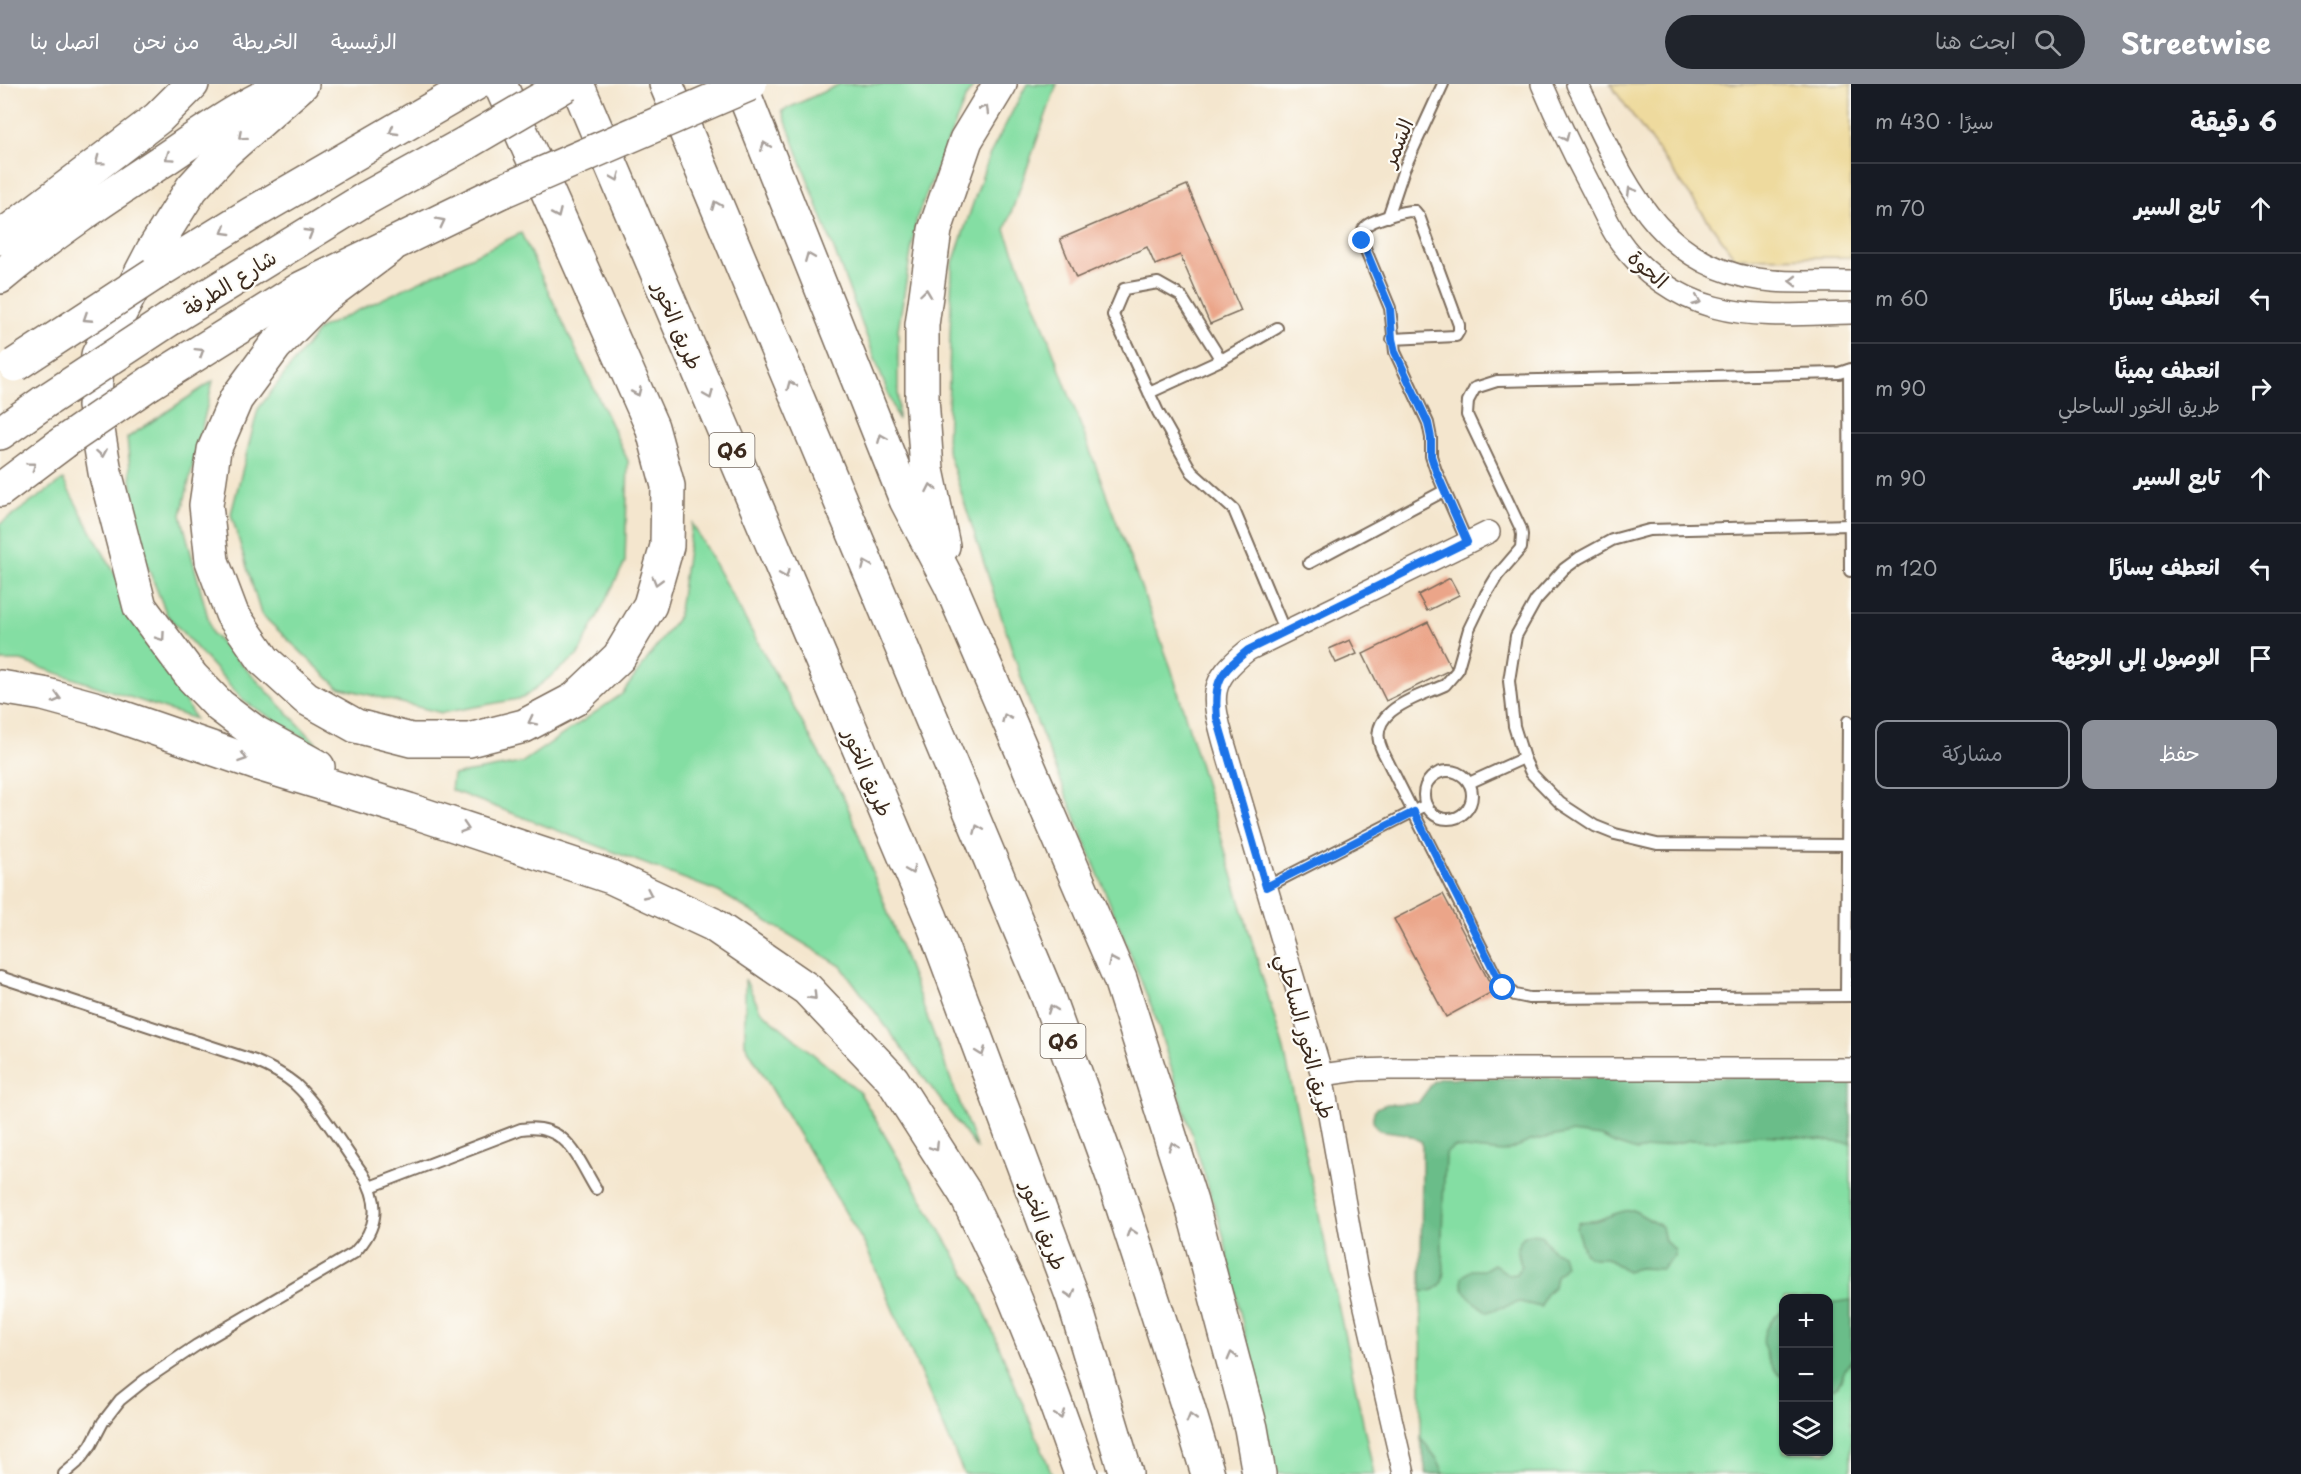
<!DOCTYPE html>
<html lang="ar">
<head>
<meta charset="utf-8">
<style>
	:root { --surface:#171b24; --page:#20242c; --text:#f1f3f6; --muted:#9ea1a6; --line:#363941; --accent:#8c9099 }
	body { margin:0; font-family:"Playpen Sans","Playpen Sans Arabic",sans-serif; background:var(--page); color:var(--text); direction:rtl }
	.controls { position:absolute; right:18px; bottom:18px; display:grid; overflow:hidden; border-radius:12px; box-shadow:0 2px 4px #0004 }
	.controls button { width:54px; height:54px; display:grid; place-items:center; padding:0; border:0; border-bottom:2px solid var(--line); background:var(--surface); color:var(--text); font:30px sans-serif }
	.stop { position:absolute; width:18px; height:18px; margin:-14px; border:4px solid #1a73e8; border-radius:50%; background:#fff }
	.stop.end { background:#1a73e8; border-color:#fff; box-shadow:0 2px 6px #0008 }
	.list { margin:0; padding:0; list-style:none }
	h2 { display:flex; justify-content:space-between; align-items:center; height:78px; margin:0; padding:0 24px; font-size:26px }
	h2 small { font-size:20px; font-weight:400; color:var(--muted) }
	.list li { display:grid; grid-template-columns:39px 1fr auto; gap:18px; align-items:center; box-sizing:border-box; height:90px; padding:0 24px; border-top:2px solid var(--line) }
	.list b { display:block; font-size:22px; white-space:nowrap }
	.list p { margin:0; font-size:20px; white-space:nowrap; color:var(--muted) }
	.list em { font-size:20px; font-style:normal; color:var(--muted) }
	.actions { display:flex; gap:12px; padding:18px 24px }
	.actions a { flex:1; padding:14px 0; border:2px solid var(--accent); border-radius:12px; text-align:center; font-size:21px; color:var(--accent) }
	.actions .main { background:var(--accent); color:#fff }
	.icon { flex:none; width:33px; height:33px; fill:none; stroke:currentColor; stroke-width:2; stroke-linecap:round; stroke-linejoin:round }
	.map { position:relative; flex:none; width:1851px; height:1390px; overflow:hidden; direction:ltr }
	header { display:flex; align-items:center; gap:36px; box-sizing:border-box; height:84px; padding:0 30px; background:var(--accent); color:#fff }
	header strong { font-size:28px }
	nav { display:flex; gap:33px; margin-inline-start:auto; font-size:21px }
	.search { width:420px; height:54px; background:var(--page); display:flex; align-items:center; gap:15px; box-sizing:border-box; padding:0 21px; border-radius:33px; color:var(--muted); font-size:22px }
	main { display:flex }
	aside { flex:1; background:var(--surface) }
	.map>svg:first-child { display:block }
	.green { fill:#84dea3; stroke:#608460; stroke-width:1.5; fill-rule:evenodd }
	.forest { fill:#6bbd89; stroke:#537454; stroke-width:1.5 }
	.sand { fill:#eeda9e; stroke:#94825e; stroke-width:1.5 }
	.building { fill:#eba589 }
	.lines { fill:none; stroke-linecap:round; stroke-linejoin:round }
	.service-casing { stroke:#7c6c5c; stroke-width:14 }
	.minor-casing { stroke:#7c6c5c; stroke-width:24 }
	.primary-casing { stroke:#7c6c5c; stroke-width:36 }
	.motorway-casing { stroke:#7c6c5c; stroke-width:36 }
	.service { stroke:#fff; stroke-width:10 }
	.minor { stroke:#fff; stroke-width:21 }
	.primary { stroke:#fff; stroke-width:33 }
	.motorway { stroke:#fff; stroke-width:33 }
	.primary-bridge-casing { stroke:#7c6c5c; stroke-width:36; stroke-linecap:butt }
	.primary-bridge { stroke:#fff; stroke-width:33 }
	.oneway { stroke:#a79f9a }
	.route { stroke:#1a73e8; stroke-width:8 }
	.labels { text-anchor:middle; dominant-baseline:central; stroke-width:4.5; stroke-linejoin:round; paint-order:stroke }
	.shield { fill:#fdfcf7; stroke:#75695f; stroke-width:1.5 }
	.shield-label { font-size:20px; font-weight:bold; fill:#3b2a1e }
	.street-label { font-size:21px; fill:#3b2a1e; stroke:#fdfcf7 }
</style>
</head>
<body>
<header>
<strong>Streetwise</strong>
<div class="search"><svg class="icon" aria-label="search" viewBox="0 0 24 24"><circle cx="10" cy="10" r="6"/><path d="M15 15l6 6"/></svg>ابحث هنا</div>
<nav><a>الرئيسية</a><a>الخريطة</a><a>من نحن</a><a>اتصل بنا</a></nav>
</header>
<main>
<aside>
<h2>6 دقيقة<small>سيرًا · 430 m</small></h2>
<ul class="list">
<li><svg class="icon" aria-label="ahead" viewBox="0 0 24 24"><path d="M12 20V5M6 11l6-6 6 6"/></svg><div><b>تابع السير</b></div><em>70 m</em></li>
<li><svg class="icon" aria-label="left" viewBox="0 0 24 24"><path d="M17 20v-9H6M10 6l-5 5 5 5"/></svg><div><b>انعطف يسارًا</b></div><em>60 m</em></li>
<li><svg class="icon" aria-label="right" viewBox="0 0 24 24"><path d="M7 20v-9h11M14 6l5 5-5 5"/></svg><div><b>انعطف يمينًا</b><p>طريق الخور الساحلي</p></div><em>90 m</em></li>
<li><svg class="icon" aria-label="ahead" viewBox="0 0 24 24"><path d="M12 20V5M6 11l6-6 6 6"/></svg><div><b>تابع السير</b></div><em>90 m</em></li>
<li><svg class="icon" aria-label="left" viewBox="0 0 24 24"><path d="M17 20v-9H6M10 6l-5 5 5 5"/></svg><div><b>انعطف يسارًا</b></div><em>120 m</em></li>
<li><svg class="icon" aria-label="arrive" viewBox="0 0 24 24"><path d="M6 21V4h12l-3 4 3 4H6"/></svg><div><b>الوصول إلى الوجهة</b></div></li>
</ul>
<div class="actions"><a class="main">حفظ</a><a>مشاركة</a></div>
</aside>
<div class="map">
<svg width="1851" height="1390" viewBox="0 0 1851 1390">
	<rect width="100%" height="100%" fill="#fdfcf7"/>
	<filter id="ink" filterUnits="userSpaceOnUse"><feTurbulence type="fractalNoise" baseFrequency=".0167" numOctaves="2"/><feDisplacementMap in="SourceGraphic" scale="12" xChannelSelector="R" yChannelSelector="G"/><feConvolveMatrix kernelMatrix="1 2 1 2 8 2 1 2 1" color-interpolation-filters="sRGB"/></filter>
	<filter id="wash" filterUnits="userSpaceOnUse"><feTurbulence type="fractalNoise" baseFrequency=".008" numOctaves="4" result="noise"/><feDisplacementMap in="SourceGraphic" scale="24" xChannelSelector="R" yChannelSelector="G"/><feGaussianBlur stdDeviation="1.35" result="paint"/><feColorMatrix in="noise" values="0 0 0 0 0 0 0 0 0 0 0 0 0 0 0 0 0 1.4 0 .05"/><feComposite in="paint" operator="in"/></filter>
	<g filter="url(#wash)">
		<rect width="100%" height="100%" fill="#f4e6ce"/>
		<!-- green -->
		<g class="green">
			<polygon points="840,0 975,0 966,13 917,133 898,245 898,336 782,27"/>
			<polygon points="1027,0 1057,0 1005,146 1041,235 1171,584 1284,966 1374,1390 1275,1390 1223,1150 1154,929 1029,618 947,365 952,182 989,72"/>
			<polygon points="521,149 628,377 625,478 578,571 523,614 442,629 338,603 261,530 231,430 258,325 319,245"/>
			<polygon points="213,297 181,431 212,549 322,665 245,618 167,531 137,456 127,354"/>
			<polygon points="63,396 195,635 21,577 0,577 0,440"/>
			<polygon points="692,439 846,718 977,1065 841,882 719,808 451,706 453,691 521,679 622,610 678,533"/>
			<polygon points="745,895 760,926 860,1009 977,1209 1052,1390 964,1390 865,1161 745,960"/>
			<path d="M1851,1029V1390H1426L1421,1354L1422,1057ZM1784,1214H1828V1368H1784Z"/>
		</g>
		<!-- forest -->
		<g class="forest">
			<path d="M1851,992V1060L1798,1053L1759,1051L1712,1057L1691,1056L1637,1067L1615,1060L1601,1053L1570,1049L1531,1057L1504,1068L1454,1063L1445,1070C1444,1101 1442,1132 1442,1163C1442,1172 1446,1186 1443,1195C1440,1205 1431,1209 1421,1207L1422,1058L1406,1050L1379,1046C1372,1039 1371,1033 1376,1024L1387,1020L1418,1019L1434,997L1441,994Z"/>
			<path d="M1633,1126L1662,1143L1665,1157L1675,1166V1172L1662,1185L1639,1184L1627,1187L1606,1174H1594L1588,1172L1584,1168L1576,1144L1578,1139C1585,1136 1592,1138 1598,1136C1611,1132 1620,1126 1633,1126Z"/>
			<path d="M1529,1150L1541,1151L1552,1166L1562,1170L1565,1182L1556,1192L1554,1203L1545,1211L1541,1223L1520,1218L1487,1228C1475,1217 1460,1210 1462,1193L1472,1186H1484L1494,1180L1509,1191L1517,1190L1521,1182L1517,1163L1523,1153Z"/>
			<path d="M1851,1216V1277C1843,1284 1844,1295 1836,1303L1829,1304V1219Z"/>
			<path d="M1783,1225V1294C1771,1285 1759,1263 1765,1247C1768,1239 1777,1231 1783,1225Z"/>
			<polygon points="1421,1354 1437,1375 1444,1390 1426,1390"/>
		</g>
		<!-- sand -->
		<polygon class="sand" points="1610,0 1851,0 1851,173 1735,174"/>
		<g id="blocks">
			<!-- building -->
			<g class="building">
				<polygon points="1187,101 1241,227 1210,240 1180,171 1155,181 1147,163 1076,194 1060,155"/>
				<polygon points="1450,494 1459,511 1427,527 1418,511"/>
				<polygon points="1428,538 1452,585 1386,617 1363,570"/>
				<polygon points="1350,556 1357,570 1336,579 1329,565"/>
				<polygon points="1443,810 1494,907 1446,933 1394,835"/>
			</g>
		</g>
	</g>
	<g filter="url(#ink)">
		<use href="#blocks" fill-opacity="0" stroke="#7c6c5c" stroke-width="1.5"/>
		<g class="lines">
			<!-- service casing -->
			<g class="service-casing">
				<g id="service">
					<polyline points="1388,133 1404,85 1443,0"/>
					<path d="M1392,255L1456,252L1459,247V241L1419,132L1415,127C1405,126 1371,136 1365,143C1361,147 1362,152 1362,157L1390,224L1395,268L1428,339L1431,354V372L1436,387L1467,458"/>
					<polyline points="1221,276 1277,244"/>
					<path d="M1851,285L1839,289L1497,297L1475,304L1468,317L1467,331L1521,445L1522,451L1521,464L1497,492L1486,510L1469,545L1457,587L1445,601C1418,613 1364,627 1382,666L1499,898L1515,911L1529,914L1851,912"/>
					<polyline points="1849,286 1850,487"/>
					<polyline points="1149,309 1221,276 1181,212 1158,199 1124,205 1113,231 1158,328 1192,388 1234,426 1285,548"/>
					<polyline points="1850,441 1649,446 1612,456 1579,474 1564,485 1536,516 1516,552 1509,597 1514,642 1524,674 1531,689 1560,719 1595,742 1615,750 1657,760 1851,761"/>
					<polyline points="1309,479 1444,407"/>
					<circle cx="1448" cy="711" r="24"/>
					<polyline points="1469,699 1524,674"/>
					<polyline points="1266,803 1426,721"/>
					<path d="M0,893L255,977C269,983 283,990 295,1000C321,1024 342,1062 363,1090C381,1120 378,1144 354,1169L197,1261L145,1296L120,1316L103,1338L91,1361L77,1379L64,1390"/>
					<polyline points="1846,912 1848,637"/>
					<path d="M370,1103L521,1045C567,1039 576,1072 596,1105"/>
				</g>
			</g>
			<!-- minor casing -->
			<g class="minor-casing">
				<g id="minor">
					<path d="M1542,0C1557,35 1573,69 1591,103C1600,120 1608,140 1619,156C1641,188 1677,213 1714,223C1758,235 1806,230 1851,229"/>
					<path d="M1577,0C1623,92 1654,187 1773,197C1798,199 1825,197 1851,198"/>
					<polyline points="1322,991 1358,986 1389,985 1851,985"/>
					<path d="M1404,1390L1358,1193L1322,991L1224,659C1211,612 1208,598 1248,566L1489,448"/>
				</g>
			</g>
			<!-- primary casing -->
			<g class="primary-casing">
				<g id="primary">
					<polyline points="154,190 251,130 475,0"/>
					<path d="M0,193C51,150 109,112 165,75C205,48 245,19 291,0"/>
					<polyline points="170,235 365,115 466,59"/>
					<polyline points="150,299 302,204 502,107"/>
					<polyline points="0,349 44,318"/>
					<polyline points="0,406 64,358"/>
				</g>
			</g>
			<!-- motorway casing -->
			<g class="motorway-casing">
				<g id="motorway">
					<polyline points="302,0 224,69 192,104 153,166 98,271 94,322 105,388 140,523 192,593 220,622 256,649 318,683"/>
					<polyline points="577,0 931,834 1073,1214 1126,1390"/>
					<polyline points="666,0 1046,908 1113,1093 1186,1317 1208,1390"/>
					<polyline points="740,0 906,416 951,502 1120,895 1191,1118 1251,1344 1259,1390"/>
					<polyline points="0,154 158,34 192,0"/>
					<polyline points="389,164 321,215 275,262 236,315 214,366 206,421 212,477 232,530 264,576 306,614 356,642 411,656 469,656 524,642 575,615 619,573 650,521 667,462 668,402 652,343 500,0"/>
					<polyline points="943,462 927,386 922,314 922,241 935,146 966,56 1000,0"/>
					<polyline points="0,603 43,610 98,625 255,679 409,726 611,793 712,840 807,905 892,995 965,1109 1012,1207 1040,1276 1081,1390"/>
				</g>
			</g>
			<!-- service -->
			<use href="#service" class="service"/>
			<!-- minor -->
			<use href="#minor" class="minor"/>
			<!-- primary -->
			<use href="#primary" class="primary"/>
			<!-- motorway -->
			<use href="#motorway" class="motorway"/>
			<!-- primary-bridge casing -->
			<g class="primary-bridge-casing">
				<g id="primary-bridge">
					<polyline points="466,59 567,0"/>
					<polyline points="502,107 750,0"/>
					<polyline points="15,281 154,190"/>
					<polyline points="44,318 170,235"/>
					<polyline points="64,358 150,299"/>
				</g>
			</g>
			<!-- primary-bridge -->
			<use href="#primary-bridge" class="primary-bridge"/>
		</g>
		<!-- one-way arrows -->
		<defs><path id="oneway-chevron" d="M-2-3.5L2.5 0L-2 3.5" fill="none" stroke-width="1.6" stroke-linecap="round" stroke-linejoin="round" transform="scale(1.5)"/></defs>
		<g class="oneway">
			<use href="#oneway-chevron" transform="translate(985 25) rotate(-59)"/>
			<use href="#oneway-chevron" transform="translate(393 47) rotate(150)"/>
			<use href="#oneway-chevron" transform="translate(242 52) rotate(139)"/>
			<use href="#oneway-chevron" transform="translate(1565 53) rotate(66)"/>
			<use href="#oneway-chevron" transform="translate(765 62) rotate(-112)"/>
			<use href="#oneway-chevron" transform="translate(169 73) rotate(146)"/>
			<use href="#oneway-chevron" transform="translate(99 77) rotate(143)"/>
			<use href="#oneway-chevron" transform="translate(616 93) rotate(67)"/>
			<use href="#oneway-chevron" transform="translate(1631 107) rotate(-121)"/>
			<use href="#oneway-chevron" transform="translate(716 121) rotate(-112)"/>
			<use href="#oneway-chevron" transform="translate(557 130) rotate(66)"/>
			<use href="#oneway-chevron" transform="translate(441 138) rotate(-27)"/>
			<use href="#oneway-chevron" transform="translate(225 147) rotate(149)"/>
			<use href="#oneway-chevron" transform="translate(309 149) rotate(-31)"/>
			<use href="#oneway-chevron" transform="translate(809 173) rotate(-112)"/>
			<use href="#oneway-chevron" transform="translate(1793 197) rotate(-180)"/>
			<use href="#oneway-chevron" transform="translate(926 209) rotate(-82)"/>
			<use href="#oneway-chevron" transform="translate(1697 217) rotate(21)"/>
			<use href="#oneway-chevron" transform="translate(87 234) rotate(147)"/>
			<use href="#oneway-chevron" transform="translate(200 268) rotate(-32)"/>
			<use href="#oneway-chevron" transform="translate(791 301) rotate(-113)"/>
			<use href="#oneway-chevron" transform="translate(637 308) rotate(66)"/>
			<use href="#oneway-chevron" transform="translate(709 311) rotate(67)"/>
			<use href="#oneway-chevron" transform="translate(882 354) rotate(-112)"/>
			<use href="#oneway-chevron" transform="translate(102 369) rotate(80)"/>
			<use href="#oneway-chevron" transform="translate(32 382) rotate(-37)"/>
			<use href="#oneway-chevron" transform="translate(931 404) rotate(-101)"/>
			<use href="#oneway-chevron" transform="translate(866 481) rotate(-113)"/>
			<use href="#oneway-chevron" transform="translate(785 490) rotate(67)"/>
			<use href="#oneway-chevron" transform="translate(657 497) rotate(106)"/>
			<use href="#oneway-chevron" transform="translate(161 553) rotate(55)"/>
			<use href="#oneway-chevron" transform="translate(57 614) rotate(15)"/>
			<use href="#oneway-chevron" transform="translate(1006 634) rotate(-113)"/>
			<use href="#oneway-chevron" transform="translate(532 637) rotate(153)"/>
			<use href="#oneway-chevron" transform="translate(243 674) rotate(19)"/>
			<use href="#oneway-chevron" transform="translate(465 744) rotate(18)"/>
			<use href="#oneway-chevron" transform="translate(978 745) rotate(-113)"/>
			<use href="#oneway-chevron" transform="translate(911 786) rotate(67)"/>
			<use href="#oneway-chevron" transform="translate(648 810) rotate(25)"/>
			<use href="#oneway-chevron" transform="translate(1112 877) rotate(-114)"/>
			<use href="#oneway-chevron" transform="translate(813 912) rotate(46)"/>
			<use href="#oneway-chevron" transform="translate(1052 925) rotate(-110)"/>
			<use href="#oneway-chevron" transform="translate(981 968) rotate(70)"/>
			<use href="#oneway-chevron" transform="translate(1173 1062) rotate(-108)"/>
			<use href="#oneway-chevron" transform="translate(935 1063) rotate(57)"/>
			<use href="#oneway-chevron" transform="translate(1131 1148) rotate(-108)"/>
			<use href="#oneway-chevron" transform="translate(1071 1210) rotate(71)"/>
			<use href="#oneway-chevron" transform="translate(1232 1272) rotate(-105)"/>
			<use href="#oneway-chevron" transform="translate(1060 1331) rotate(70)"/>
			<use href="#oneway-chevron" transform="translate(1191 1334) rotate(-106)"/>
		</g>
	</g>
	<g class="lines" filter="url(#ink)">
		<!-- route -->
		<path class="route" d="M1362,157L1390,224L1392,255L1395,268L1428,339L1431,354V372L1436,387L1467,458L1248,566C1219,590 1214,596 1217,634L1266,803L1414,728L1503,904"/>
	</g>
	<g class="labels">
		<!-- shield labels -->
		<g class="shield">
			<rect x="709.5" y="349" width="45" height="34" rx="4.5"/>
			<rect x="1040.5" y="940" width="45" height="34" rx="4.5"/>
		</g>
		<g class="shield-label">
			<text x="732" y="366">Q6</text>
			<text x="1063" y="957">Q6</text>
		</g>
		<!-- street labels -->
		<g class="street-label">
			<text transform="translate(1396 58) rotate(-67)">السَمر</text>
			<text transform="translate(1649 184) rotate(42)">الحوة</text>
			<text transform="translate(229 198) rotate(-32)">شارع الطرفة</text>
			<text transform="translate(679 241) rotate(67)">طريق الخور</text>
			<text transform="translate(869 688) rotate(67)">طريق الخور</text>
			<text transform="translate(1307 952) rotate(75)">طريق الخور الساحلي</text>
			<text transform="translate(1045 1141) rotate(70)">طريق الخور</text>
		</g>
	</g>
</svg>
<div class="controls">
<button>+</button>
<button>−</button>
<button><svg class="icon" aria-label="layers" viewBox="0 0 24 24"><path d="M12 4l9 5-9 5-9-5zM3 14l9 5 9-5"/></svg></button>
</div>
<div class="stop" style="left:1503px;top:904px"></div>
<div class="stop end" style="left:1362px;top:157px"></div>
</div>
</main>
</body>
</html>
